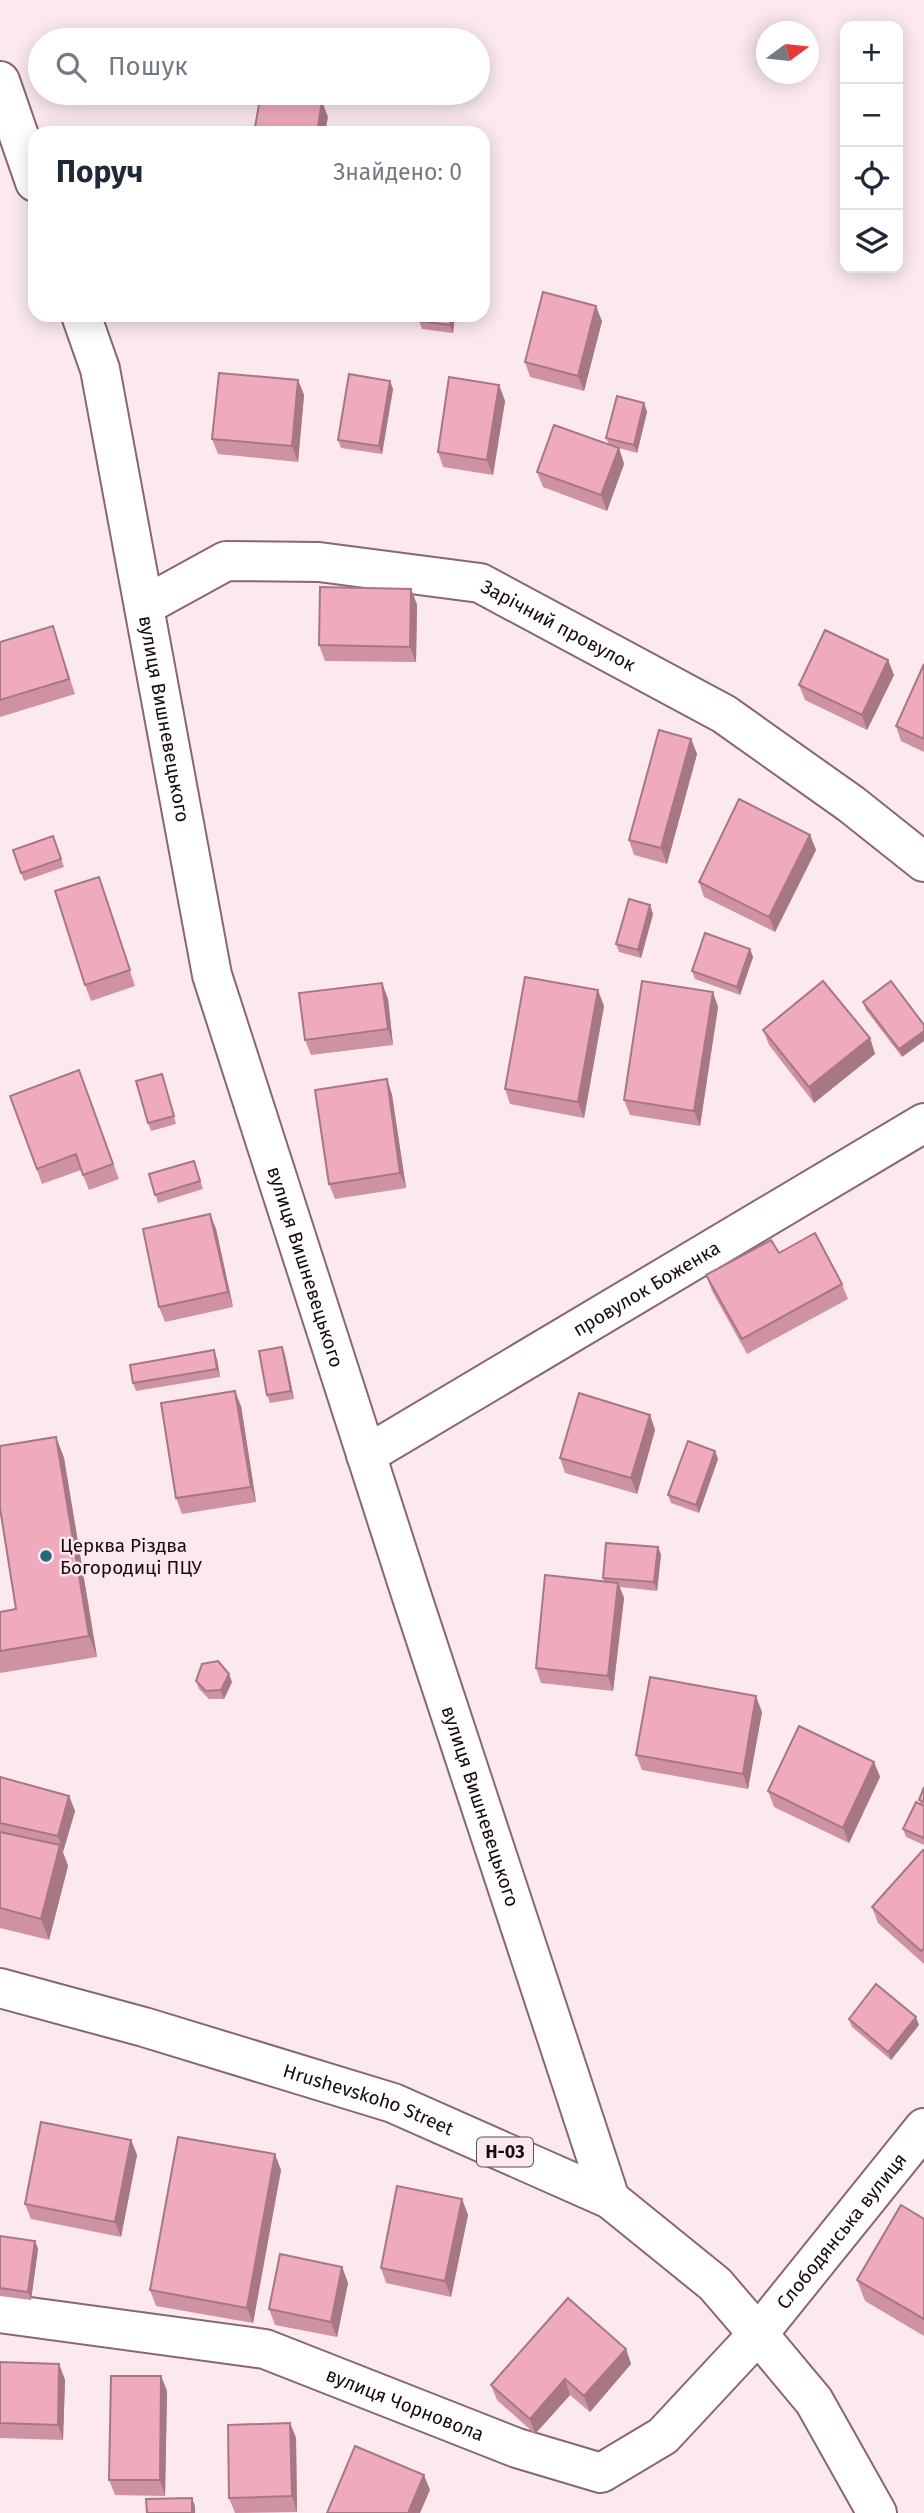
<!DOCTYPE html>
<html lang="uk">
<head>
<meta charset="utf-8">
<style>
	:root { --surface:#fff; --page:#f6f6f7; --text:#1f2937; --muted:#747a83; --line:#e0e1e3 }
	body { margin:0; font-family:"Fira Sans",sans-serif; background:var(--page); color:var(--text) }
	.controls { position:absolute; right:21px; top:21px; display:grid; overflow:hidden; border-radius:14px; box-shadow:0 4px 18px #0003 }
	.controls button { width:63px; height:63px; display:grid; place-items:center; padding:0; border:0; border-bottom:2px solid var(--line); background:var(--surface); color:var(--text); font:35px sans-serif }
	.compass { position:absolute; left:756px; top:21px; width:63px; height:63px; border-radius:50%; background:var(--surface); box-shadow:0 4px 18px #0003; rotate:75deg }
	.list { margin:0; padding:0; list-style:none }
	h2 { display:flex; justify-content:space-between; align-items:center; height:91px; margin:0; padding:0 28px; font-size:30px }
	h2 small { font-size:23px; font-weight:400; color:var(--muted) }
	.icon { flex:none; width:38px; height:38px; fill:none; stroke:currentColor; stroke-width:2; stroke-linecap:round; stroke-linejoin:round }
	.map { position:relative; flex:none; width:924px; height:2513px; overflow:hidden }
	.search { position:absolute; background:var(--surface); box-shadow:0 4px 18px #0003; left:28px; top:28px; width:462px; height:77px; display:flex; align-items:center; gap:18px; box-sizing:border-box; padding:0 24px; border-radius:38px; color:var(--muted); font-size:26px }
	.panel { position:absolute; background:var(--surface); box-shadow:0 4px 18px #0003; left:28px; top:126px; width:462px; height:196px; border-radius:21px }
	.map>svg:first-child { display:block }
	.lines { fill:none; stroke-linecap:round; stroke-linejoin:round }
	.street-casing { stroke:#8a6670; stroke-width:42 }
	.primary-casing { stroke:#8a6670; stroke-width:42 }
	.street { stroke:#fff; stroke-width:38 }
	.primary { stroke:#fff; stroke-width:38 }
	.wall { fill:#ce92a3 }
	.shaded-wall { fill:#a77784 }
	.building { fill:#efaabd; stroke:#a77784; stroke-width:2 }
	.poi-dot { fill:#26687b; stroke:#fbe9ee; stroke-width:2.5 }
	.labels { text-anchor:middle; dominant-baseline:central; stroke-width:5; stroke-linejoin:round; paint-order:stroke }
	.shield { fill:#fbe9ee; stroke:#5c4e52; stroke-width:2 }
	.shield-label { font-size:18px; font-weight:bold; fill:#180b0f }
	.street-label { font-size:19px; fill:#180b0f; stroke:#fbe9ee }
	.poi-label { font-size:19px; fill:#180b0f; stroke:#fbe9ee; text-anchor:start }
</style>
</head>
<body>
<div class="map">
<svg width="924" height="2513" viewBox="0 0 924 2513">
	<rect width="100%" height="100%" fill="#fbe9ee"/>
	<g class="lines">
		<!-- street casing -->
		<g class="street-casing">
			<g id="street">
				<polyline points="0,81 35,182"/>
				<path id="s1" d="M81,315L100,369L212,975L411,1594L610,2199"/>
				<path id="s2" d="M144,606L226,561L319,562L480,583L724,714L851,804L924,862"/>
				<path id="s3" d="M366,1455L924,1123"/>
				<path id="s4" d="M0,2313L265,2349L517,2448L601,2473L663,2436L758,2334L924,2128"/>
			</g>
		</g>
		<!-- primary casing -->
		<g class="primary-casing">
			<g id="primary">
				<path id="s5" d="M0,1988L144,2027L393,2103L610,2199L715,2284L758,2334L814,2401L877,2513"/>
			</g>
		</g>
		<!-- street -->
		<use href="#street" class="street"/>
		<!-- primary -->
		<use href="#primary" class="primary"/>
	</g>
	<!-- wall -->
	<g class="wall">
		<polygon points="419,315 455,315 453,333 422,329 419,321"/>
		<polygon points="602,321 584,391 530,377 525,362"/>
		<polygon points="298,380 304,395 298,462 218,454 212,439"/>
		<polygon points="390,381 393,389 382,454 341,448 338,440"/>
		<polygon points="499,385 505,401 493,475 443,467 438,452"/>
		<polygon points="644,403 647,412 637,453 619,448 624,464 607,511 543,487 537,472 609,445 606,438"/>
		<polygon points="411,589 417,605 416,662 325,661 319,645"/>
		<polygon points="53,626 75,694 0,717 0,642"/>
		<polygon points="888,660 894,675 867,730 805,700 799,685"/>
		<polygon points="924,664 924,752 901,741 896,726"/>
		<polygon points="691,739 697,754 667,864 634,855 629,840"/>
		<polygon points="810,835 816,850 775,932 704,897 699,882"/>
		<polygon points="53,836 64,867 24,881 21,873"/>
		<polygon points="99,877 135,986 91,1001 85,985"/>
		<polygon points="653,914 641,958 619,952 616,944"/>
		<polygon points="750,949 753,957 740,995 695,979 692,971"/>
		<polygon points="891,981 902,1057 866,1010 863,1002"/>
		<polygon points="382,983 388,999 393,1045 311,1055 305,1040"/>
		<polygon points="604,1006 584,1118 510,1104 505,1089"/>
		<polygon points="718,1007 700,1126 630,1115 624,1100"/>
		<polygon points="763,1030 870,1038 875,1054 814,1103 769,1045"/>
		<polygon points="79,1070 119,1179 89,1190 81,1170 42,1184 10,1096"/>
		<polygon points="387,1079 392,1095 406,1188 335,1199 329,1184"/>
		<polygon points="165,1082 176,1124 151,1131 148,1123"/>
		<polygon points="194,1161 203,1189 158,1203 149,1174"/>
		<polygon points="210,1214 216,1229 233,1307 165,1322 159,1307"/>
		<polygon points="779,1253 842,1284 848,1299 747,1354 712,1291 706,1275"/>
		<polygon points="282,1347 285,1355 294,1399 270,1403 267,1395"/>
		<polygon points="217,1359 220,1377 136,1391 133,1383"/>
		<polygon points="241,1406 256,1502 182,1514 176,1498"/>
		<polygon points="650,1415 655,1430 637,1494 565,1473 560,1458"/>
		<polygon points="56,1437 64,1458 97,1657 0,1673 0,1612 16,1609"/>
		<polygon points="715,1451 718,1459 699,1513 671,1503 668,1495"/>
		<polygon points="658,1547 661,1555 657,1591 620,1587 624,1598 613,1691 541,1683 536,1668 604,1581 603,1578"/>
		<polygon points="196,1681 232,1682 224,1699 209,1699 199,1689"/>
		<polygon points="762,1712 748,1789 642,1770 636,1755"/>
		<polygon points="874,1762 880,1777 849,1843 774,1807 768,1791"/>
		<polygon points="0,1777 69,1796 75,1811 63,1852 68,1866 49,1940 0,1928"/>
		<polygon points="924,1787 924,1845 906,1837 903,1829 921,1804 919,1800"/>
		<polygon points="924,1851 924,1964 878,1923 872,1907"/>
		<polygon points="849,2019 919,2025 891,2060 852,2027"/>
		<polygon points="131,2140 137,2155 121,2237 31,2219 25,2204"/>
		<polygon points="281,2170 253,2323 156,2306 150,2290"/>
		<polygon points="462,2199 468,2215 451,2297 386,2283 381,2268"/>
		<polygon points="924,2219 924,2336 865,2301 857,2280"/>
		<polygon points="0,2236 35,2241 38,2249 31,2300 0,2296"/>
		<polygon points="342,2267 348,2283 337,2337 275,2325 269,2309"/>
		<polygon points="626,2349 631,2364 590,2412 570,2395 535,2434 497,2400 491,2385"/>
		<polygon points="0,2362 59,2364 65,2380 63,2440 0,2438"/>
		<polygon points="161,2376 167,2391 165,2496 115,2495 109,2480"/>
		<polygon points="290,2423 296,2438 297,2512 235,2513 229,2498"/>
	</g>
	<!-- shaded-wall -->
	<g class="shaded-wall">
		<polygon points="322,101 328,117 325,133 317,133"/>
		<polygon points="596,306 602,321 584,391 578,376"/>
		<polygon points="451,315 455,315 453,333 450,325"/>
		<polygon points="298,380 304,395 298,462 292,446"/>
		<polygon points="390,381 393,389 382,454 379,446"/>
		<polygon points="499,385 505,401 493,475 487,460"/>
		<polygon points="644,403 647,412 637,453 634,445"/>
		<polygon points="619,448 624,464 607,511 601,495"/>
		<polygon points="411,589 417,605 416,662 410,647"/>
		<polygon points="888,660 894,675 867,730 862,715"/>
		<polygon points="691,739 697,754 667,864 661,848"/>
		<polygon points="810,835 816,850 775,932 769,917"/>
		<polygon points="650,905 653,914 641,958 638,950"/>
		<polygon points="750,949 753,957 740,995 737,987"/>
		<polygon points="382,983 388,999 393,1045 388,1029"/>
		<polygon points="598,990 604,1006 584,1118 578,1102"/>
		<polygon points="713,992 718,1007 700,1126 694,1111"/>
		<polygon points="924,1031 924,1041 902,1057 899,1049"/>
		<polygon points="870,1038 875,1054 814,1103 809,1087"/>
		<polygon points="387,1079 392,1095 406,1188 400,1173"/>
		<polygon points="210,1214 216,1229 233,1307 228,1292"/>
		<polygon points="282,1347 285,1355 294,1399 291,1391"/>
		<polygon points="214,1350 217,1359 220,1377 217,1369"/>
		<polygon points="235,1391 241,1406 256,1502 251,1487"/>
		<polygon points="650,1415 655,1430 637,1494 631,1478"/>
		<polygon points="56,1437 64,1458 97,1657 89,1636"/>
		<polygon points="715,1451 718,1459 699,1513 696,1505"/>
		<polygon points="658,1547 661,1555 657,1591 654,1582"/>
		<polygon points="618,1583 624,1598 613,1691 608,1676"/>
		<polygon points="229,1674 232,1682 224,1699 221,1690"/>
		<polygon points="756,1696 762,1712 748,1789 743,1774"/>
		<polygon points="874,1762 880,1777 849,1843 843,1828"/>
		<polygon points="69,1796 75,1811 63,1852 58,1836"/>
		<polygon points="60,1845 68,1866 49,1940 41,1919"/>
		<polygon points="916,2017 919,2025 891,2060 888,2052"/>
		<polygon points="131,2140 137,2155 121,2237 115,2222"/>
		<polygon points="275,2154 281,2170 253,2323 247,2308"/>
		<polygon points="462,2199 468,2215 451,2297 445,2281"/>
		<polygon points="35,2241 38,2249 31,2300 28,2292"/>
		<polygon points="342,2267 348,2283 337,2337 331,2322"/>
		<polygon points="626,2349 631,2364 590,2412 584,2396"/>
		<polygon points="59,2364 65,2380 63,2440 58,2425"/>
		<polygon points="161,2376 167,2391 165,2496 160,2480"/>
		<polygon points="565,2379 570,2395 535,2434 530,2419"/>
		<polygon points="290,2423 296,2438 297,2512 292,2496"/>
		<polygon points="424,2475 430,2490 420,2513 408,2513"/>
		<polygon points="192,2498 195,2506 195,2513 192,2513"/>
	</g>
	<!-- building -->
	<g class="building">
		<polygon points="261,93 273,93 322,101 317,133 254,133"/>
		<polygon points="543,292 596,306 578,376 525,362"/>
		<polygon points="419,315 451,315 450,325 419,321"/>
		<polygon points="219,373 298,380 292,446 212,439"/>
		<polygon points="349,374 390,381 379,446 338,440"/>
		<polygon points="449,377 499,385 487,460 438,452"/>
		<polygon points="617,396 644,403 634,445 606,438"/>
		<polygon points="554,425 619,448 601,495 537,472"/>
		<polygon points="320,587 411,589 410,647 319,645"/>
		<polygon points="53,626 69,679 0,700 0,642"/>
		<polygon points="825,630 888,660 862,715 799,685"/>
		<polygon points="924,664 924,739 896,726"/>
		<polygon points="659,730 691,739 661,848 629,840"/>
		<polygon points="739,799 810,835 769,917 699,882"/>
		<polygon points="53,836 61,859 21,873 13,850"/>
		<polygon points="99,877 130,970 85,985 55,891"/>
		<polygon points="629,899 650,905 638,950 616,944"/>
		<polygon points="705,933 750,949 737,987 692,971"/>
		<polygon points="525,977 598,990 578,1102 505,1089"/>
		<polygon points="642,981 713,992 694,1111 624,1100"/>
		<polygon points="823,981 870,1038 809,1087 763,1030"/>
		<polygon points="891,981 924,1025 924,1031 899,1049 863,1002"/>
		<polygon points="382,983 388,1029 305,1040 299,993"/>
		<polygon points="79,1070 113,1164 83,1175 76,1154 37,1169 10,1096"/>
		<polygon points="162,1074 174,1116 148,1123 136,1081"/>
		<polygon points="387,1079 400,1173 329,1184 315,1090"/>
		<polygon points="194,1161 200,1181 155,1195 149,1174"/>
		<polygon points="210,1214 228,1292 159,1307 143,1229"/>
		<polygon points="815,1233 842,1284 742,1339 706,1275 771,1240 779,1253"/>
		<polygon points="282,1347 291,1391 267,1395 259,1351"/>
		<polygon points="214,1350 217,1369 133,1383 130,1365"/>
		<polygon points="235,1391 251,1487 176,1498 161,1403"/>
		<polygon points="579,1393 650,1415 631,1478 560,1458"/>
		<polygon points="56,1437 89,1636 0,1651 0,1612 16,1609 0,1508 0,1446"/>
		<polygon points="688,1441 715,1451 696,1505 668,1495"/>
		<polygon points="606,1543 658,1547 654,1582 603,1578"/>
		<polygon points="545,1575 618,1583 608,1676 536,1668"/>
		<polygon points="218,1661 229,1674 221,1690 206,1691 196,1681 202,1664"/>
		<polygon points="650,1677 756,1696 743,1774 636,1755"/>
		<polygon points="799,1726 874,1762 843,1828 768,1791"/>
		<polygon points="0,1777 69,1796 58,1836 0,1823"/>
		<polygon points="924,1787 924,1802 919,1800"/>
		<polygon points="916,1802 924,1806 924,1838 903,1829"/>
		<polygon points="0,1832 60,1845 41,1919 0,1908"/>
		<polygon points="923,1850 924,1851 924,1948 921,1951 872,1907"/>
		<polygon points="876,1984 916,2017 888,2052 849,2019"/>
		<polygon points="41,2122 131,2140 115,2222 25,2204"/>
		<polygon points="178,2137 275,2154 247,2308 150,2290"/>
		<polygon points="397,2186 462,2199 445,2281 381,2268"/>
		<polygon points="901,2205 924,2219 924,2319 857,2280"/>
		<polygon points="0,2236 35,2241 28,2292 0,2288"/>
		<polygon points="280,2254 342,2267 331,2322 269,2309"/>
		<polygon points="568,2298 626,2349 584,2396 565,2379 530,2419 491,2385"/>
		<polygon points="0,2362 59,2364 58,2425 0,2423"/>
		<polygon points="111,2376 161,2376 160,2480 109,2480"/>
		<polygon points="290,2423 292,2496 229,2498 228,2425"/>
		<polygon points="355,2446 424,2475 408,2513 327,2513"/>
		<polygon points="192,2498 192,2513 147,2513 146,2499"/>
	</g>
	<!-- markers -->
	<circle class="poi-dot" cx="46" cy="1556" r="7"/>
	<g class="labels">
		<!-- shield labels -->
		<rect class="shield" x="477" y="2137.5" width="56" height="29" rx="5"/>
		<g class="shield-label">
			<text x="505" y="2152">Н-03</text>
		</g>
		<!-- street labels -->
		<g class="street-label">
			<text stroke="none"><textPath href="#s2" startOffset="438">Зарічний провулок</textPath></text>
			<text stroke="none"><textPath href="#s1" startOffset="413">вулиця Вишневецького</textPath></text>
			<text stroke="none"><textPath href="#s1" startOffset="980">вулиця Вишневецького</textPath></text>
			<text stroke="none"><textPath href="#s3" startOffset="326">провулок Боженка</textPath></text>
			<text stroke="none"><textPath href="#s1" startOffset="1547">вулиця Вишневецького</textPath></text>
			<text stroke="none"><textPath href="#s5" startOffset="385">Hrushevskoho Street</textPath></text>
			<text stroke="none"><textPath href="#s4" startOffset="970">Слободянська вулиця</textPath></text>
			<text stroke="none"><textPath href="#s4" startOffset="418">вулиця Чорновола</textPath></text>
		</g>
		<!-- poi labels -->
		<g class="poi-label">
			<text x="60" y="1545">Церква Різдва<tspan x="60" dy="22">Богородиці ПЦУ</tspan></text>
		</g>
	</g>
</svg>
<div class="controls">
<button>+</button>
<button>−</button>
<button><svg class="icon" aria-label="locate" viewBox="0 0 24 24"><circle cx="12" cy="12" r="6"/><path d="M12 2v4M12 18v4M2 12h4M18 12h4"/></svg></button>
<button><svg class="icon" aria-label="layers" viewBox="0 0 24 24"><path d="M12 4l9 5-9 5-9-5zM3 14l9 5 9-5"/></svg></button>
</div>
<svg class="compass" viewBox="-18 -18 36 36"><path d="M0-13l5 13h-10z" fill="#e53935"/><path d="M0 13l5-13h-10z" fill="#747a83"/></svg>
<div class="search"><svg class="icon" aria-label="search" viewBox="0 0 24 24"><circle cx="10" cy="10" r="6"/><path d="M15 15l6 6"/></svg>Пошук</div>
<section class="panel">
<h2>Поруч<small>Знайдено: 0</small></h2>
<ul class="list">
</ul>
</section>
</div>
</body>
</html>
